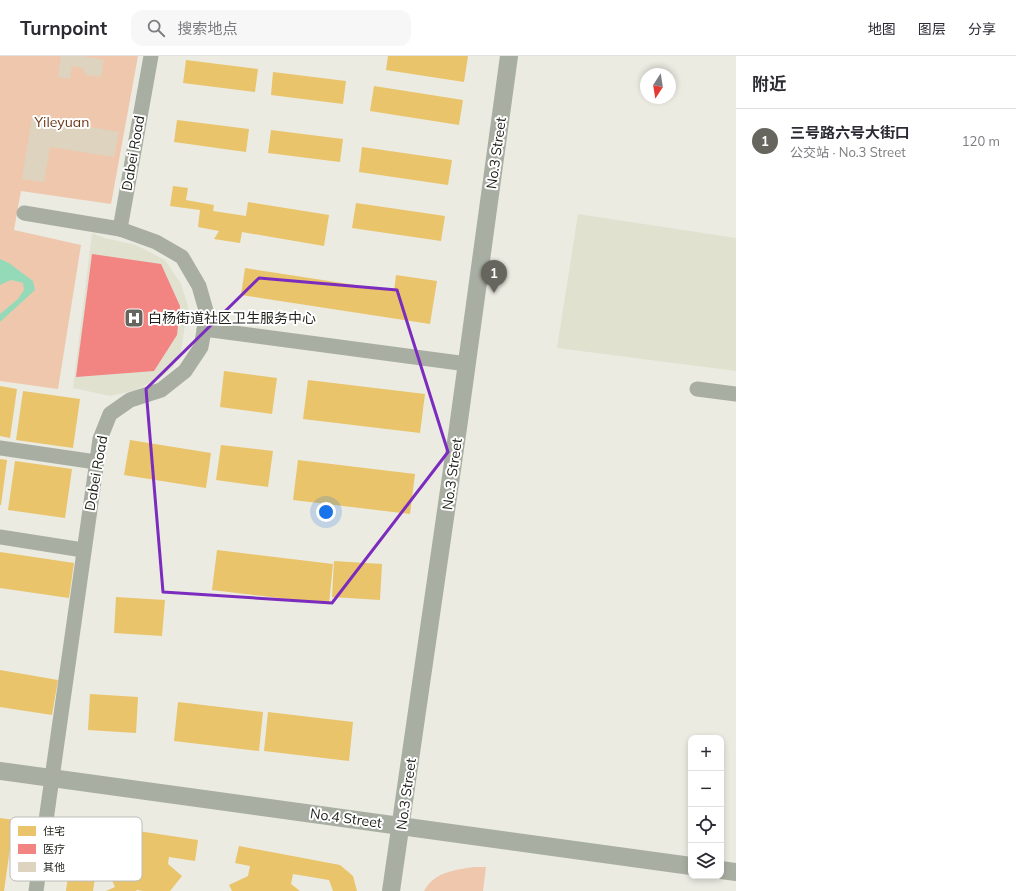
<!DOCTYPE html>
<html lang="zh">
<head>
<meta charset="utf-8">
<style>
	:root { --surface:#fff; --page:#f7f7f7; --text:#2b2b33; --muted:#7c7c81; --line:#e1e1e2; --accent:#66665f }
	body { margin:0; font-family:Mulish,"Noto Sans SC",sans-serif; background:var(--page); color:var(--text) }
	.controls { position:absolute; right:12px; bottom:12px; display:grid; overflow:hidden; border-radius:8px; box-shadow:0 2px 6px #0003 }
	.controls button { width:36px; height:36px; display:grid; place-items:center; padding:0; border:0; border-bottom:1px solid var(--line); background:var(--surface); color:var(--text); font:20px sans-serif }
	.compass { position:absolute; left:640px; top:12px; width:36px; height:36px; border-radius:50%; background:var(--surface); box-shadow:0 2px 6px #0003; rotate:192deg }
	.you { position:absolute; left:326px; top:456px; width:14px; height:14px; margin:-10px; border:3px solid #fff; border-radius:50%; background:#1a73e8; box-shadow:0 0 0 6px #1a73e833 }
	.badge { display:grid; place-items:center; width:26px; height:26px; border-radius:50%; background:var(--accent); color:#fff; font-size:13px; font-weight:700 }
	.pin { position:absolute; translate:-50% -33px; filter:drop-shadow(0 1px 2px #0008) }
	.pin::after { content:''; position:absolute; top:21px; width:14px; height:12px; background:inherit; clip-path:polygon(0 0,100% 0,50% 100%) }
	.list { margin:0; padding:0; list-style:none }
	h2 { display:flex; justify-content:space-between; align-items:center; height:52px; margin:0; padding:0 16px; font-size:17px }
	h2 small { font-size:13px; font-weight:400; color:var(--muted) }
	.list li { display:grid; grid-template-columns:26px 1fr auto; gap:12px; align-items:center; box-sizing:border-box; height:64px; padding:0 16px; border-top:1px solid var(--line) }
	.list b { display:block; font-size:15px; white-space:nowrap }
	.list p { margin:0; font-size:13px; white-space:nowrap; color:var(--muted) }
	.list em { font-size:13px; font-style:normal; color:var(--muted) }
	.icon { flex:none; width:22px; height:22px; fill:none; stroke:currentColor; stroke-width:2; stroke-linecap:round; stroke-linejoin:round }
	.map { position:relative; flex:none; width:736px; height:835px; overflow:hidden }
	header { display:flex; align-items:center; gap:24px; box-sizing:border-box; height:56px; padding:0 20px; background:var(--surface); border-bottom:1px solid var(--line) }
	header strong { font-size:19px }
	nav { display:flex; gap:22px; margin-inline-start:auto; font-size:14px }
	.search { width:280px; height:36px; background:var(--page); display:flex; align-items:center; gap:10px; box-sizing:border-box; padding:0 14px; border-radius:12px; color:var(--muted); font-size:15px }
	main { display:flex }
	aside { flex:1; background:var(--surface) }
	.map>svg:first-child { display:block }
	.built { fill:#e1e1d0 }
	.green { fill:#efc7ad }
	.water { fill:#94dab9 }
	.homes { fill:#e9c46a }
	.health { fill:#f28482 }
	.building { fill:#ddd3bf }
	.lines { fill:none; stroke-linecap:round; stroke-linejoin:round }
	.minor { stroke:#a9aea3; stroke-width:15 }
	.tertiary { stroke:#a9aea3; stroke-width:18 }
	.marked { fill:none; stroke:#7b2cbf; stroke-width:3; stroke-linejoin:round }
	.labels { text-anchor:middle; dominant-baseline:central; stroke-width:4; stroke-linejoin:round; paint-order:stroke }
	.park-label { font-size:14px; fill:#6b3716; stroke:#fff }
	.street-label { font-size:14px; fill:#1f1f19; stroke:#fff }
	.poi-label { font-size:14px; fill:#1f1f19; stroke:#fff; text-anchor:start }
	.key { fill:#fff; stroke:#bcbcba; stroke-width:1 }
	.key-label { font-size:11px; fill:#1f1f19 }
</style>
</head>
<body>
<header>
<strong>Turnpoint</strong>
<div class="search"><svg class="icon" aria-label="search" viewBox="0 0 24 24"><circle cx="10" cy="10" r="6"/><path d="M15 15l6 6"/></svg>搜索地点</div>
<nav><a>地图</a><a>图层</a><a>分享</a></nav>
</header>
<main>
<div class="map">
<svg width="736" height="835" viewBox="0 0 736 835">
	<rect width="100%" height="100%" fill="#ebebe2"/>
	<!-- built -->
	<g class="built">
		<polygon points="578,158 736,182 736,315 557,292"/>
		<polygon points="92,177 105,182 136,189 165,204 181,228 188,250 181,295 173,311 160,322 133,335 110,340 73,332"/>
	</g>
	<!-- green -->
	<g class="green">
		<polygon points="0,0 138,0 111,148 21,135 14,174 81,189 58,333 0,325"/>
		<path d="M474,811H486L483,835H424C434,816 455,814 474,811Z"/>
	</g>
	<!-- water -->
	<polygon class="water" points="0,203 9,207 33,225 35,234 0,266 0,258 18,243 24,234 23,227 11,224 0,229"/>
	<!-- homes -->
	<g class="homes">
		<polygon points="388,0 468,0 464,26 386,14"/>
		<polygon points="186,4 258,13 255,36 183,27"/>
		<polygon points="273,16 346,25 343,48 271,39"/>
		<polygon points="374,30 463,44 459,69 370,55"/>
		<polygon points="177,64 249,73 246,96 174,86"/>
		<polygon points="271,74 343,83 340,106 268,97"/>
		<polygon points="362,91 452,104 448,129 359,116"/>
		<polygon points="173,130 188,132 186,144 214,149 213,155 246,160 248,146 329,159 324,190 242,176 240,187 214,183 219,175 198,171 200,154 170,150"/>
		<polygon points="356,147 445,160 441,185 352,172"/>
		<polygon points="245,212 394,235 396,219 437,225 430,268 241,239"/>
		<polygon points="224,315 277,322 272,358 220,351"/>
		<polygon points="308,324 425,338 420,377 303,363"/>
		<polygon points="0,330 17,333 10,382 0,380"/>
		<polygon points="23,335 80,343 73,392 16,384"/>
		<polygon points="130,384 211,397 206,432 124,419"/>
		<polygon points="221,389 273,395 268,431 216,424"/>
		<polygon points="0,403 7,404 1,449 0,449"/>
		<polygon points="298,404 415,418 410,458 293,444"/>
		<polygon points="15,405 72,413 65,462 8,454"/>
		<polygon points="217,494 333,508 329,548 212,534"/>
		<polygon points="0,496 74,507 69,542 0,532"/>
		<polygon points="334,505 382,508 380,544 332,541"/>
		<polygon points="116,541 165,544 162,580 114,577"/>
		<polygon points="0,614 58,624 52,659 0,651"/>
		<polygon points="90,638 138,641 136,677 88,674"/>
		<polygon points="178,646 263,656 259,695 174,685"/>
		<polygon points="268,656 353,666 349,705 264,695"/>
		<polygon points="0,762 14,764 4,835 0,835"/>
		<polygon points="105,770 198,784 195,805 169,801 168,808 182,820 170,835 143,835 137,834 136,835 106,835 115,831 105,809 125,800 125,795 112,793 99,796 93,835 66,835 72,792 82,775"/>
		<polygon points="239,790 340,809 353,820 357,835 333,835 329,824 293,818 291,828 300,835 232,835 229,829 248,820 250,810 235,807"/>
	</g>
	<!-- health -->
	<polygon class="health" points="92,198 161,208 180,250 177,279 154,315 76,321"/>
	<!-- building -->
	<g class="building">
		<polygon points="61,0 82,0 104,4 101,21 86,19 82,12 72,10 70,23 58,21"/>
		<polygon points="32,61 119,76 114,101 50,91 44,126 22,123"/>
	</g>
	<g class="lines">
		<!-- minor -->
		<g class="minor">
			<polyline points="24,157 120,173"/>
			<polyline points="204,273 467,308"/>
			<polyline points="697,333 736,338"/>
			<polyline points="0,392 96,406"/>
			<polyline points="0,481 83,494"/>
			<polyline points="36,835 100,383 110,358 130,344 161,334 185,315 201,291 207,258 199,230 182,201 156,186 120,173 151,0"/>
		</g>
		<!-- tertiary -->
		<g class="tertiary">
			<polyline points="0,715 691,810"/>
			<polyline points="721,814 736,816"/>
			<polyline points="391,835 458,372 509,0"/>
		</g>
	</g>
	<!-- marked area -->
	<path class="marked" d="M259,222L397,234L448,396L332,547L163,536L146,333Z"/>
	<!-- icons -->
	<defs>
		<g id="hospital-square" transform="scale(1)"><rect x="-9" y="-9" width="18" height="18" rx="4" fill="#66665f" stroke="#fff"/><path d="M-5-5h3v3.5h4V-5h3V5h-3V1.5h-4V5h-3Z" fill="#fff"/></g>
	</defs>
	<g fill-rule="evenodd">
		<use href="#hospital-square" x="134" y="262"/>
	</g>
	<g class="labels">
		<!-- park labels -->
		<g class="park-label">
			<text x="62" y="66">Yileyuan</text>
		</g>
		<!-- street labels -->
		<g class="street-label">
			<text transform="translate(133 97) rotate(-80)">Dabei Road</text>
			<text transform="translate(496 97) rotate(-82)">No.3 Street</text>
			<text transform="translate(96 417) rotate(-80)">Dabei Road</text>
			<text transform="translate(452 418) rotate(-82)">No.3 Street</text>
			<text transform="translate(406 738) rotate(-82)">No.3 Street</text>
			<text transform="translate(346 762) rotate(8)">No.4 Street</text>
		</g>
		<!-- poi labels -->
		<g class="poi-label">
			<text x="148" y="262">白杨街道社区卫生服务中心</text>
		</g>
	</g>
	<!-- legend -->
	<rect x="10" y="761" width="132" height="64" rx="6" class="key"/>
	<rect x="18" y="770" width="18" height="10" fill="#e9c46a"/>
	<rect x="18" y="788" width="18" height="10" fill="#f28482"/>
	<rect x="18" y="806" width="18" height="10" fill="#ddd3bf"/>
	<g class="key-label">
		<text x="43" y="779">住宅</text>
		<text x="43" y="797">医疗</text>
		<text x="43" y="815">其他</text>
	</g>
</svg>
<div class="controls">
<button>+</button>
<button>−</button>
<button><svg class="icon" aria-label="locate" viewBox="0 0 24 24"><circle cx="12" cy="12" r="6"/><path d="M12 2v4M12 18v4M2 12h4M18 12h4"/></svg></button>
<button><svg class="icon" aria-label="layers" viewBox="0 0 24 24"><path d="M12 4l9 5-9 5-9-5zM3 14l9 5 9-5"/></svg></button>
</div>
<svg class="compass" viewBox="-18 -18 36 36"><path d="M0-13l5 13h-10z" fill="#e53935"/><path d="M0 13l5-13h-10z" fill="#7c7c81"/></svg>
<div class="you"></div>
<div class="pin badge" style="left:494px;top:237px">1</div>
</div>
<aside>
<h2>附近<small></small></h2>
<ul class="list">
<li><span class="badge">1</span><div><b>三号路六号大街口</b><p>公交站 · No.3 Street</p></div><em>120 m</em></li>
</ul>
</aside>
</main>
</body>
</html>
